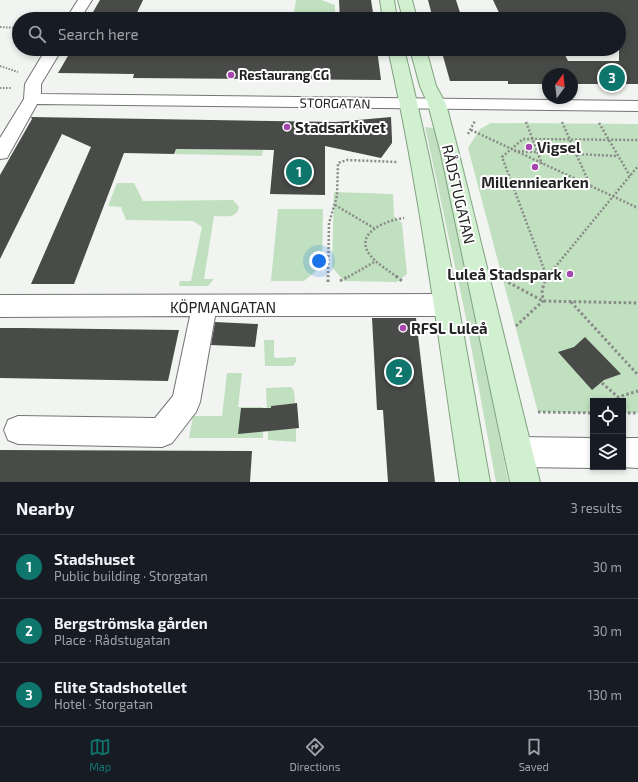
<!DOCTYPE html>
<html lang="en">
<head>
<meta charset="utf-8">
<style>
	:root { --surface:#171b24; --page:#20242c; --text:#f1f3f6; --muted:#9ea1a6; --line:#363941; --accent:#0f766e }
	body { margin:0; font-family:"Exo 2",sans-serif; background:var(--page); color:var(--text) }
	.controls { position:absolute; right:12px; bottom:12px; display:grid; overflow:hidden; border-radius:0px; box-shadow:0 2px 6px #0003 }
	.controls button { width:36px; height:36px; display:grid; place-items:center; padding:0; border:0; border-bottom:1px solid var(--line); background:var(--surface); color:var(--text); font:20px sans-serif }
	.compass { position:absolute; left:542px; top:68px; width:36px; height:36px; border-radius:50%; background:var(--surface); box-shadow:0 2px 6px #0003; rotate:15deg }
	.you { position:absolute; left:319px; top:261px; width:14px; height:14px; margin:-10px; border:3px solid #fff; border-radius:50%; background:#1a73e8; box-shadow:0 0 0 6px #1a73e833 }
	.badge { display:grid; place-items:center; width:26px; height:26px; border-radius:50%; background:var(--accent); color:#fff; font-size:13px; font-weight:700 }
	.pin { position:absolute; translate:-50% -50%; border:2px solid #fff; box-shadow:0 1px 4px #0006 }
	.list { margin:0; padding:0; list-style:none }
	h2 { display:flex; justify-content:space-between; align-items:center; height:52px; margin:0; padding:0 16px; font-size:17px }
	h2 small { font-size:13px; font-weight:400; color:var(--muted) }
	.list li { display:grid; grid-template-columns:26px 1fr auto; gap:12px; align-items:center; box-sizing:border-box; height:64px; padding:0 16px; border-top:1px solid var(--line) }
	.list b { display:block; font-size:15px; white-space:nowrap }
	.list p { margin:0; font-size:13px; white-space:nowrap; color:var(--muted) }
	.list em { font-size:13px; font-style:normal; color:var(--muted) }
	.icon { flex:none; width:22px; height:22px; fill:none; stroke:currentColor; stroke-width:2; stroke-linecap:round; stroke-linejoin:round }
	.map { position:relative; flex:none; width:638px; height:482px; overflow:hidden }
	.search { position:absolute; background:var(--surface); box-shadow:0 2px 6px #0003; left:12px; right:12px; top:12px; height:44px; display:flex; align-items:center; gap:10px; box-sizing:border-box; padding:0 14px; border-radius:22px; color:var(--muted); font-size:15px }
	.sheet { height:244px; background:var(--surface) }
	nav { display:flex; justify-content:space-around; align-items:center; box-sizing:border-box; height:56px; border-top:1px solid var(--line); background:var(--surface); font-size:11px; color:var(--muted) }
	nav a { display:grid; justify-items:center; gap:2px }
	nav .on { color:var(--accent) }
	.map>svg:first-child { display:block }
	.green { fill:#c0e0bf }
	.building { fill:#494b48 }
	.lines { fill:none; stroke-linecap:round; stroke-linejoin:round }
	.minor-casing { stroke:#737573; stroke-width:2 }
	.major-casing { stroke:#80a27f; stroke-width:2 }
	.path-far2 { stroke:#898b89; stroke-width:2; stroke-dasharray:1.5 1.5; stroke-linecap:butt }
	.path-far1 { stroke:#898b89; stroke-width:2.5; stroke-dasharray:2 2; stroke-linecap:butt }
	.path { stroke:#898b89; stroke-width:3; stroke-dasharray:2.5 2.5; stroke-linecap:butt }
	.minor { fill:#fff; fill-rule:evenodd }
	.major { fill:#d1f0d0; fill-rule:evenodd }
	.poi-dot { fill:#a646af; stroke:#fff; stroke-width:1.5 }
	.labels { text-anchor:middle; dominant-baseline:central; stroke-width:4; stroke-linejoin:round; paint-order:stroke }
	.far-poi-label { font-size:13px; font-weight:bold; fill:#222322; stroke:#fff; text-anchor:start }
	.far-street-label { font-size:13px; fill:#222322; stroke:#fff }
	.poi-label { font-size:15px; font-weight:bold; fill:#222322; stroke:#fff; text-anchor:start }
	.street-label { font-size:15px; fill:#222322; stroke:#fff }
</style>
</head>
<body>
<div class="map">
<svg width="638" height="482" viewBox="0 0 638 482">
	<rect width="100%" height="100%" fill="#f1f4f1"/>
	<!-- green -->
	<g class="green">
		<polygon points="296,0 321,0 335,5 335,19 293,19"/>
		<polygon points="491,123 638,124 638,413 623,413 623,401 593,401 593,413 538,412 468,148 480,129"/>
		<polygon points="425,127 434,128 440,153 482,344 508,482 496,482 465,313"/>
		<polygon points="176,149 263,150 262,156 174,154"/>
		<path d="M117,183H134L143,201L233,200L239,207C237,219 224,216 214,216L204,279H214L208,286H179L180,281H191L202,227L193,221L126,220L121,207L108,206Z"/>
		<polygon points="334,192 393,194 394,216 402,223 407,274 397,282 344,281 332,267"/>
		<polygon points="278,209 323,209 322,266 304,281 271,281"/>
		<polygon points="264,340 274,340 274,356 275,358 296,357 296,362 293,366 265,366"/>
		<polygon points="227,373 242,373 238,407 263,407 263,438 189,438 193,416 222,416"/>
		<polygon points="291,387 294,391 295,403 271,406 296,428 296,442 268,440 266,388"/>
	</g>
	<!-- building -->
	<g class="building">
		<polygon points="100,0 143,0 134,19 89,19"/>
		<polygon points="339,0 371,0 374,19 340,19"/>
		<polygon points="428,0 456,0 462,19 433,19"/>
		<polygon points="493,0 638,0 638,84 572,84 572,74 548,74 547,84 508,84 508,81 450,81 441,49 562,49 568,61 619,61 619,19 502,19"/>
		<polygon points="72,49 120,49 118,54 305,55 306,49 377,49 381,80 133,78 134,74 58,73"/>
		<polygon points="31,117 336,122 391,117 392,139 392,143 381,158 325,146 325,195 270,194 274,150 176,149 174,154 124,153 74,284 31,284 91,147 62,134 0,259 0,175 32,119"/>
		<polygon points="372,318 416,318 435,482 388,482 383,410 377,410"/>
		<polygon points="215,322 258,324 255,347 211,345"/>
		<polygon points="0,328 22,328 179,330 168,381 0,378"/>
		<polygon points="585,337 621,374 604,380 592,390 558,352 574,347"/>
		<polygon points="297,403 299,428 238,434 241,408 271,408 271,406"/>
		<polygon points="0,450 252,451 250,482 0,482"/>
	</g>
	<g class="lines">
		<!-- minor casing -->
		<g class="minor-casing">
			<g id="minor">
				<polygon points="78,0 92,0 80,19 66,19"/>
				<polygon points="46,49 62,49 41,84 41,94 638,101 638,111 37,104 7,158 0,159 0,138 24,99 25,84"/>
				<polygon points="446,294 455,298 458,305 455,312 446,316 215,316 200,402 196,412 172,443 162,447 18,444 8,440 4,430 8,420 18,416 155,418 173,396 190,316 0,317 0,295"/>
				<polygon points="519,437 593,438 593,467 595,467 593,468 519,467 509,462 504,452 509,442"/>
				<polygon points="623,438 638,438 638,468 621,467 623,467"/>
			</g>
		</g>
		<!-- major casing -->
		<g class="major-casing">
			<g id="major">
				<polygon points="380,0 394,0 397,19 383,19"/>
				<polygon points="398,0 412,0 417,19 403,19"/>
				<path d="M388,49H404C440,192 464,337 490,482H460C438,337 420,192 388,49Z"/>
				<polygon points="410,49 426,49 436,86 446,104 459,154 540,482 510,482 441,154 428,104 420,86"/>
			</g>
		</g>
		<!-- path-far2 -->
		<g class="path-far2">
			<polyline points="0,27 19,28"/>
			<polyline points="0,66 18,72"/>
			<polyline points="0,88 11,88"/>
		</g>
		<!-- path-far1 -->
		<g class="path-far1">
			<polyline points="526,122 542,164"/>
			<polyline points="562,122 590,185"/>
			<polyline points="599,123 630,176"/>
			<polyline points="471,130 638,208"/>
			<polyline points="468,134 475,121"/>
			<polyline points="514,151 617,156"/>
			<polyline points="335,205 374,228"/>
			<polyline points="328,277 329,223 337,196 338,163 347,160 397,162"/>
			<polyline points="348,277 376,261"/>
			<path d="M397,277C388,270 377,264 370,255C353,233 387,220 404,218"/>
			<polyline points="547,277 638,166"/>
			<polyline points="547,277 502,157 523,139 638,140"/>
		</g>
		<!-- path -->
		<g class="path">
			<polyline points="396,276 402,281"/>
			<polyline points="547,277 548,276"/>
			<polyline points="504,280 543,301 638,303"/>
			<polyline points="340,281 349,276"/>
			<polyline points="328,282 328,276"/>
			<polyline points="571,302 638,375"/>
			<polyline points="516,326 543,301 542,290 547,276"/>
			<polyline points="602,383 618,397 638,391"/>
			<polyline points="538,412 593,413"/>
			<polyline points="623,413 638,413"/>
		</g>
		<!-- minor -->
		<use href="#minor" class="minor"/>
		<!-- major -->
		<use href="#major" class="major"/>
	</g>
	<!-- markers -->
	<g class="poi-dot">
		<circle cx="231" cy="75" r="4"/>
		<circle cx="287" cy="127" r="4"/>
		<circle cx="529" cy="147" r="4"/>
		<circle cx="535" cy="167" r="4"/>
		<circle cx="570" cy="274" r="4"/>
		<circle cx="403" cy="328" r="4"/>
	</g>
	<g class="labels">
		<!-- far-poi labels -->
		<g class="far-poi-label">
			<text x="239" y="75">Restaurang CG</text>
		</g>
		<!-- far-street labels -->
		<g class="far-street-label">
			<text transform="translate(335 103) rotate(1)">STORGATAN</text>
		</g>
		<!-- poi labels -->
		<g class="poi-label">
			<text x="295" y="127">Stadsarkivet</text>
			<text x="537" y="147">Vigsel</text>
			<text x="535" y="182" text-anchor="middle">Millenniearken</text>
			<text x="562" y="274" text-anchor="end">Luleå Stadspark</text>
			<text x="411" y="328">RFSL Luleå</text>
		</g>
		<!-- street labels -->
		<g class="street-label">
			<text transform="translate(459 194) rotate(77)">RÅDSTUGATAN</text>
			<text x="223" y="307">KÖPMANGATAN</text>
		</g>
	</g>
</svg>
<div class="controls">
<button><svg class="icon" aria-label="locate" viewBox="0 0 24 24"><circle cx="12" cy="12" r="6"/><path d="M12 2v4M12 18v4M2 12h4M18 12h4"/></svg></button>
<button><svg class="icon" aria-label="layers" viewBox="0 0 24 24"><path d="M12 4l9 5-9 5-9-5zM3 14l9 5 9-5"/></svg></button>
</div>
<svg class="compass" viewBox="-18 -18 36 36"><path d="M0-13l5 13h-10z" fill="#e53935"/><path d="M0 13l5-13h-10z" fill="#9ea1a6"/></svg>
<div class="you"></div>
<div class="pin badge" style="left:299px;top:172px">1</div>
<div class="pin badge" style="left:399px;top:372px">2</div>
<div class="pin badge" style="left:612px;top:78px">3</div>
<div class="search"><svg class="icon" aria-label="search" viewBox="0 0 24 24"><circle cx="10" cy="10" r="6"/><path d="M15 15l6 6"/></svg>Search here</div>
</div>
<section class="sheet">
<h2>Nearby<small>3 results</small></h2>
<ul class="list">
<li><span class="badge">1</span><div><b>Stadshuset</b><p>Public building · Storgatan</p></div><em>30 m</em></li>
<li><span class="badge">2</span><div><b>Bergströmska gården</b><p>Place · Rådstugatan</p></div><em>30 m</em></li>
<li><span class="badge">3</span><div><b>Elite Stadshotellet</b><p>Hotel · Storgatan</p></div><em>130 m</em></li>
</ul>
</section>
<nav>
<a class="on"><svg class="icon" aria-label="map" viewBox="0 0 24 24"><path d="M3 6l6-2 6 2 6-2v14l-6 2-6-2-6 2zM9 4v14M15 6v14"/></svg>Map</a>
<a><svg class="icon" aria-label="directions" viewBox="0 0 24 24"><path d="M12 3l9 9-9 9-9-9zM9 14v-3h6M13 9l2 2-2 2"/></svg>Directions</a>
<a><svg class="icon" aria-label="saved" viewBox="0 0 24 24"><path d="M7 4h10v16l-5-4-5 4z"/></svg>Saved</a>
</nav>
</body>
</html>
